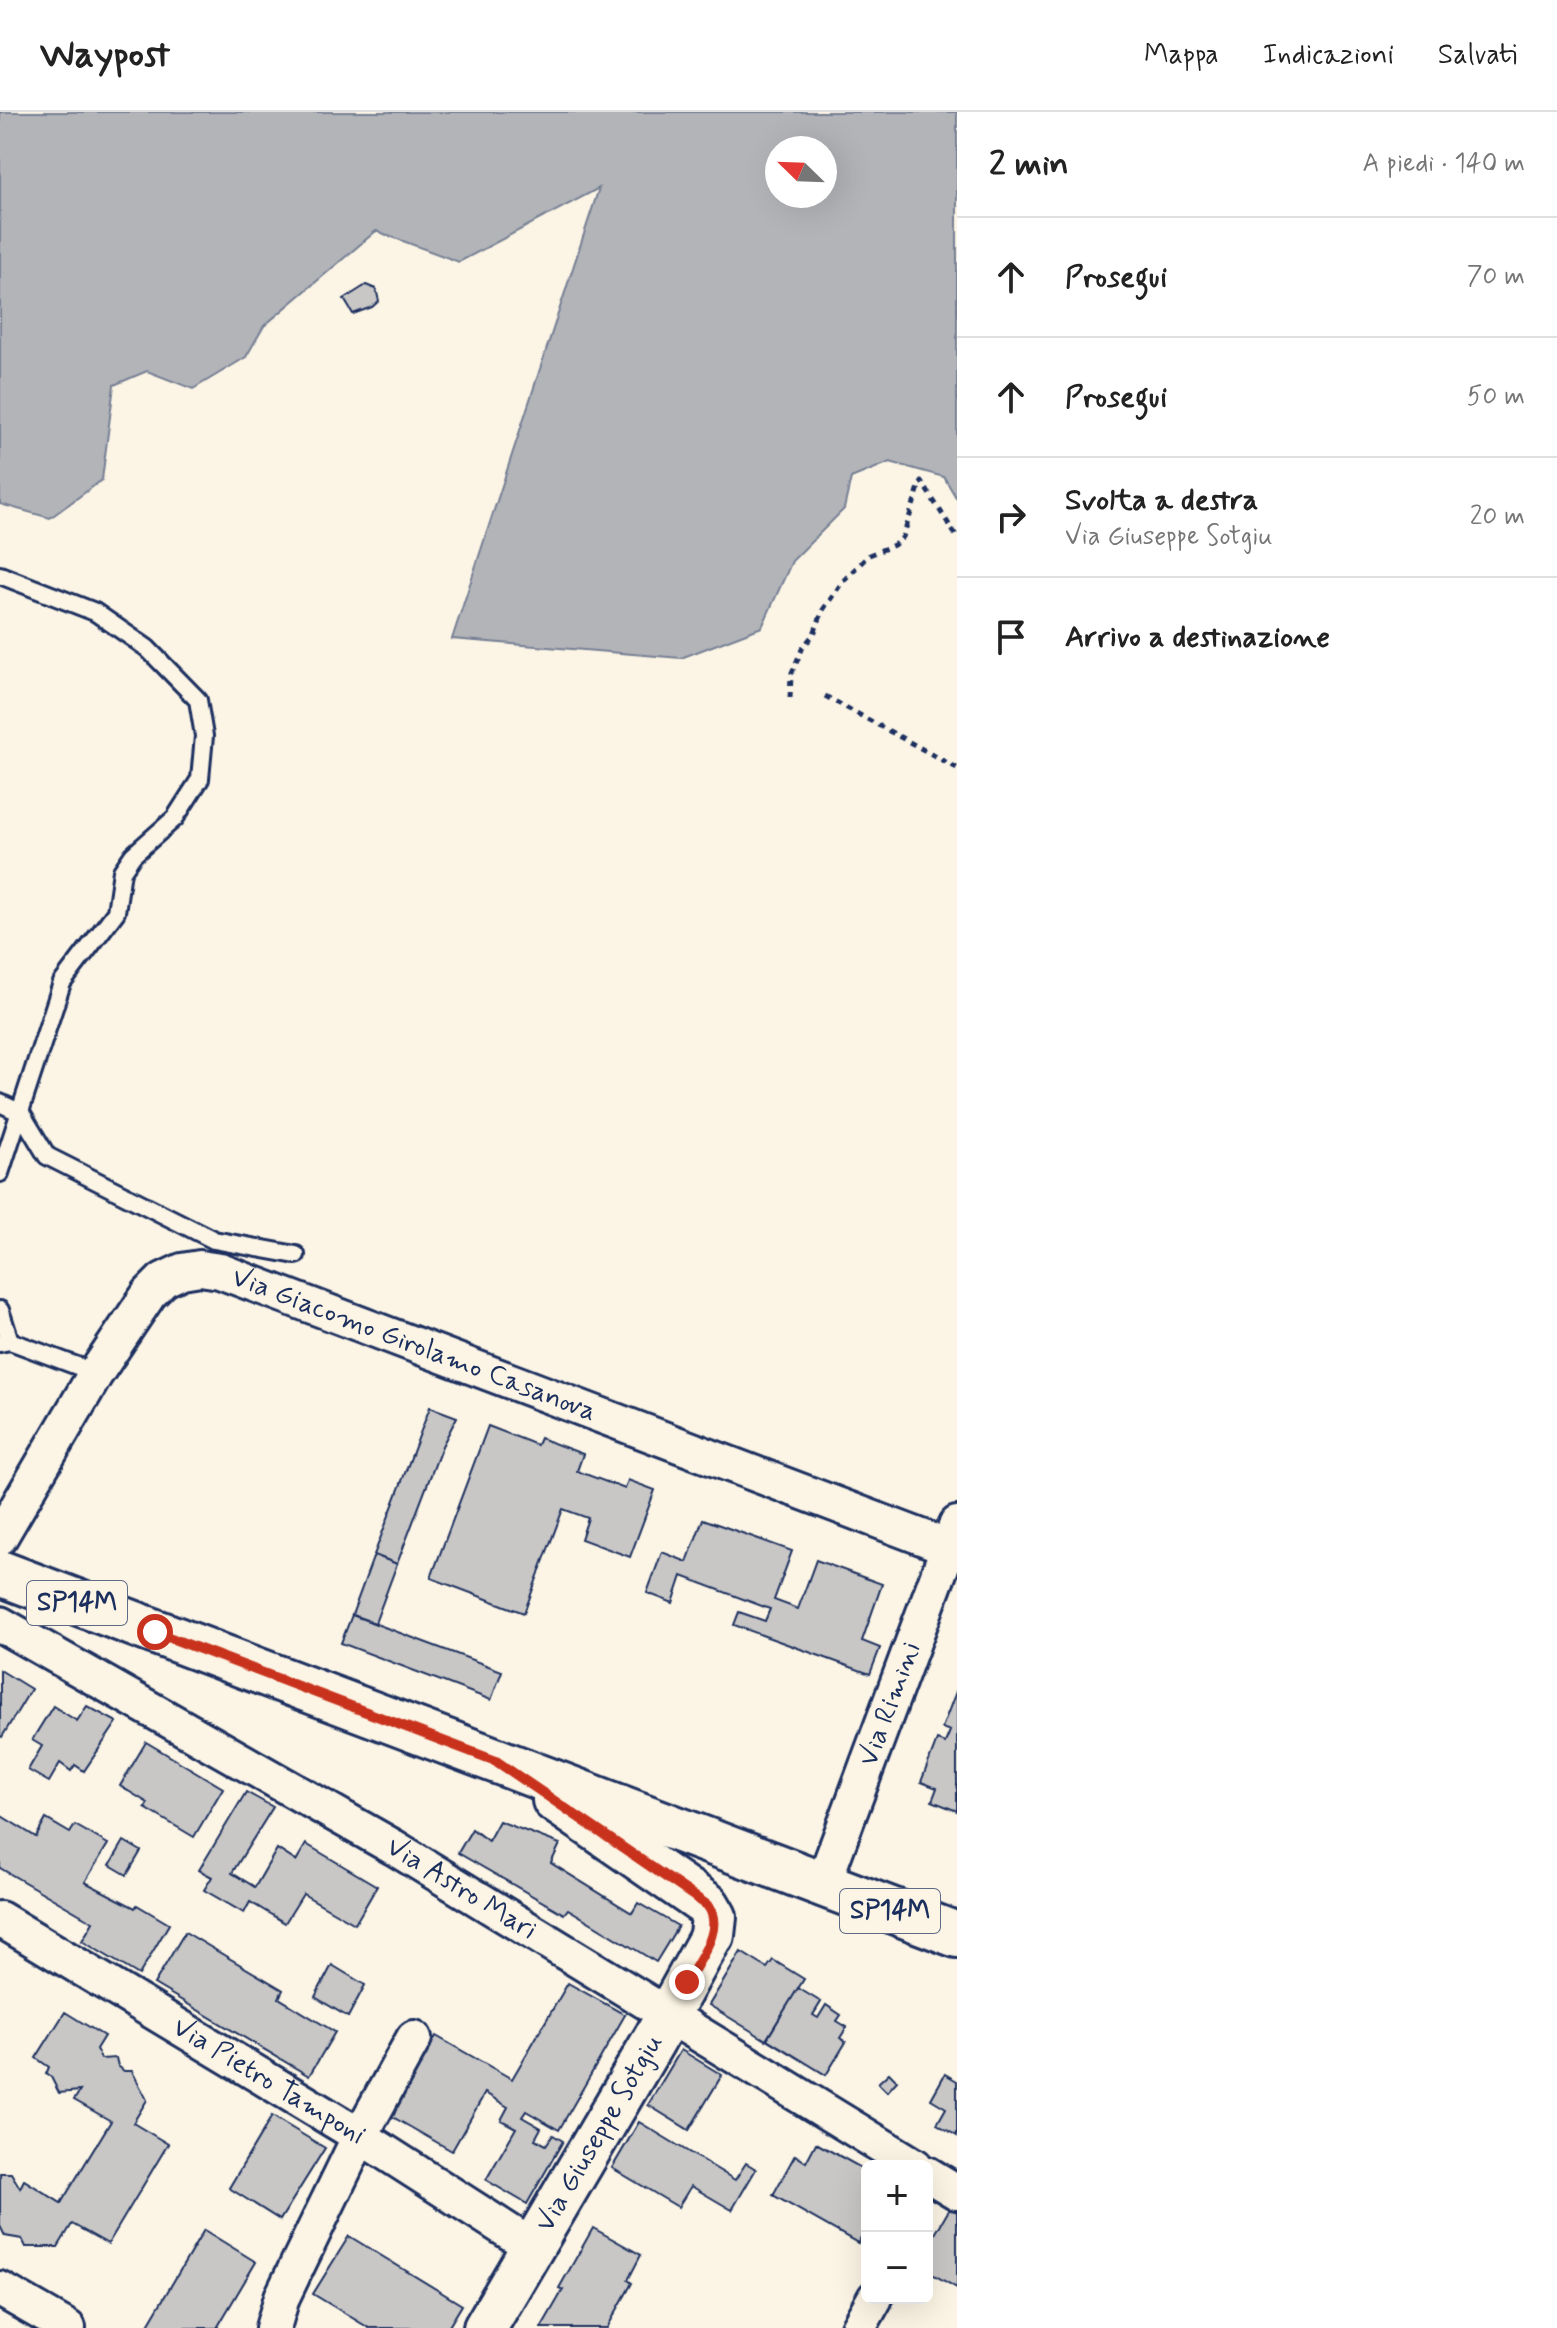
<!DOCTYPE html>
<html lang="it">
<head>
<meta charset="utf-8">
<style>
	:root { --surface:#fff; --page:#f6f6f6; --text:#222; --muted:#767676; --line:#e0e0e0 }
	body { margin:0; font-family:Mynerve,sans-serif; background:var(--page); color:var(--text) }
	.controls { position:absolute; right:24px; bottom:24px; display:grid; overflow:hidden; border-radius:12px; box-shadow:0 8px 32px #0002 }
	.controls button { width:72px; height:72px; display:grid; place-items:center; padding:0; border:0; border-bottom:2px solid var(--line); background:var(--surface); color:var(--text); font:40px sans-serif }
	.compass { position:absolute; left:765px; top:24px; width:72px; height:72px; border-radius:50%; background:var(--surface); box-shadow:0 8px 32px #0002; rotate:293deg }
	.stop { position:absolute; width:24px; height:24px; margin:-18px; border:6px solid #c8321e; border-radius:50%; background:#fff }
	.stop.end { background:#c8321e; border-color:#fff; box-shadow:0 2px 8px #0008 }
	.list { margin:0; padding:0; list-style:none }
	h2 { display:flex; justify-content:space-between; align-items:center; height:104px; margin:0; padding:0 32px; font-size:34px }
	h2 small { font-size:26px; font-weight:400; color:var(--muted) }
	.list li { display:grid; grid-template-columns:52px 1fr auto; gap:24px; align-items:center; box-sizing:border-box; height:120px; padding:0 32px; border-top:2px solid var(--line) }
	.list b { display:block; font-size:30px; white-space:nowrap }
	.list p { margin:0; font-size:26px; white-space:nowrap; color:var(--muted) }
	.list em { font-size:26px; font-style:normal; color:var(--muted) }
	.icon { flex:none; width:44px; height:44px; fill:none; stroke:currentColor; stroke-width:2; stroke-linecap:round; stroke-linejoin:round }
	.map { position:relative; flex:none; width:957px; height:2216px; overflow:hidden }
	header { display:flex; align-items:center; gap:48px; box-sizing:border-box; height:112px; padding:0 40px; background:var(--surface); border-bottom:2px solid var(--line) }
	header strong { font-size:38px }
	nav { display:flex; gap:44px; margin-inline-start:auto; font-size:28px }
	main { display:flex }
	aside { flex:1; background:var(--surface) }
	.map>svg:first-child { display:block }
	.water { fill:#b2b4b8; stroke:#767f94; stroke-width:2; fill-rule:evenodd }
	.building { fill:#c8c7c6; stroke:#1b2f5e; stroke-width:2 }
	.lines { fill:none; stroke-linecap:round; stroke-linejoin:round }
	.service-casing { stroke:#1b2f5e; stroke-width:22 }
	.minor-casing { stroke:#1b2f5e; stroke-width:40 }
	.tertiary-casing { stroke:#1b2f5e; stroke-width:48 }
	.primary-casing { stroke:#1b2f5e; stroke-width:50 }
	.path { stroke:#1b2f5e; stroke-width:5; stroke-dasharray:6 6; stroke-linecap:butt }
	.service { stroke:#fcf5e5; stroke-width:16 }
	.minor { stroke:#fcf5e5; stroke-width:34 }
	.tertiary { stroke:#fcf5e5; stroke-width:42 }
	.primary { stroke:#fcf5e5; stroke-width:44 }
	.route { stroke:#c8321e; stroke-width:10 }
	.labels { text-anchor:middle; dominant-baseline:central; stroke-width:7; stroke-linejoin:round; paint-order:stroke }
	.shield { fill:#fcf5e5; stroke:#5e6a86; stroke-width:2 }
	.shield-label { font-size:26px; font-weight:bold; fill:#1b2f5e }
	.street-label { font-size:28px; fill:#1b2f5e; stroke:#fcf5e5 }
</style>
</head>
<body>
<header>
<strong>Waypost</strong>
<nav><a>Mappa</a><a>Indicazioni</a><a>Salvati</a></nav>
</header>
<main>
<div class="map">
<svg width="957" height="2216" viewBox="0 0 957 2216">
	<rect width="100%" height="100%" fill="#fcf5e5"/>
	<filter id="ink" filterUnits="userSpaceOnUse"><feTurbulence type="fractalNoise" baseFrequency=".0125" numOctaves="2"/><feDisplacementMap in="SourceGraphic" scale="16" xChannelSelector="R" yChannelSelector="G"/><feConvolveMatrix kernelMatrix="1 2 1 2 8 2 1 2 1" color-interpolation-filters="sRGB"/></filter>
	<g filter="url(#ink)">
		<!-- water -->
		<path class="water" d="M0,0H957V387L944,365L890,350L851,366L844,397L792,449L762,515L681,546L452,527L599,76L459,150L376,119L264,214L246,245L193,277L147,259L114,273L102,368L50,406L0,392ZM777,36H825V84H777Z"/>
		<!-- building -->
		<g class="building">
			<polygon points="366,173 376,177 379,189 372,195 353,202 344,187"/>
			<polygon points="430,1295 457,1305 442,1334 397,1452 374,1443"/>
			<polygon points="488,1314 537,1333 540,1326 583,1342 577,1359 625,1377 628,1368 655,1378 630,1445 581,1427 588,1406 563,1397 524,1501 431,1466"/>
			<polygon points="703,1407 792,1439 774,1488 798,1497 816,1448 882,1472 862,1529 880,1536 870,1562 734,1513 739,1500 765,1509 770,1497 682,1464 673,1491 647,1481 662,1440 687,1450"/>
			<polygon points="374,1443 397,1452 375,1511 352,1503"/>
			<polygon points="352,1503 502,1559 491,1588 341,1531"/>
			<polygon points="0,1558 31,1577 2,1625 0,1624"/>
			<polygon points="957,1577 957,1699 932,1689 937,1676 921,1670 937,1628 945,1631 950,1619 942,1616"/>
			<polygon points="53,1594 77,1609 87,1594 117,1610 84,1659 75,1653 71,1659 60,1651 49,1670 28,1658 42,1634 32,1628"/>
			<polygon points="146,1630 223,1676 194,1725 145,1696 148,1691 120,1674"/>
			<polygon points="246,1680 273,1695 232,1761 255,1775 277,1737 296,1749 306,1732 377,1774 355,1812 303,1782 285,1811 250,1790 244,1801 204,1778 212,1765 199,1758"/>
			<polygon points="0,1703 36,1725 46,1707 70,1721 75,1713 108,1732 85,1770 135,1796 137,1793 169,1812 139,1863 82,1829 93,1810 0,1756"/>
			<polygon points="499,1709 560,1732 551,1751 632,1801 638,1791 678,1814 656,1850 568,1797 564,1802 458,1741 472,1717 488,1729"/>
			<polygon points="124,1729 141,1739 127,1763 110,1753"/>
			<polygon points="185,1820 283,1878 279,1886 335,1920 309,1964 154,1872"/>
			<polygon points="741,1840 767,1856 773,1848 804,1867 766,1928 709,1893"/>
			<polygon points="332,1853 365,1873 348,1905 315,1885"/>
			<polygon points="568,1871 625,1903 559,2018 526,1999 522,2005 541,2016 535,2027 546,2033 553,2023 563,2029 527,2092 486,2068 516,2016 501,2008 508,1995 485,1981 452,2039 391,2004 436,1924 512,1967"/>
			<polygon points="798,1876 821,1890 813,1903 818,1906 826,1893 841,1903 837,1909 847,1915 840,1926 846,1930 826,1963 767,1927"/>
			<polygon points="65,1900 104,1924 96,1937 101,1947 116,1946 118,1954 124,1959 132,1959 147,1988 133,2011 168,2032 108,2132 72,2112 58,2135 26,2135 22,2127 5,2124 0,2114 0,2061 11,2061 20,2076 24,2068 61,2091 111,2009 74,1988 80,1979 59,1981 51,1965 46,1962 49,1955 36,1946"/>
			<polygon points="681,1938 722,1963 689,2018 648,1993"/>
			<polygon points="889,1961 897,1969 887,1980 878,1971"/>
			<polygon points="945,1962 957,1969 957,2024 937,2012 946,1996 931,1987"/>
			<polygon points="272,2004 325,2036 280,2108 229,2076"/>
			<polygon points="639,2010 735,2068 746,2051 756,2057 732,2098 691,2074 678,2095 612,2056"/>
			<polygon points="816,2031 867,2059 867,2114 858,2131 773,2083 795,2043 806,2050"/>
			<polygon points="950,2096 957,2100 957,2176 927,2159 927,2136"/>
			<polygon points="593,2116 641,2143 628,2168 632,2171 607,2216 541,2216 563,2178 559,2176"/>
			<polygon points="204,2118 256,2150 217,2216 146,2216"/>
			<polygon points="349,2124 462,2193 448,2216 369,2216 313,2182"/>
		</g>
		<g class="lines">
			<!-- service casing -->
			<g class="service-casing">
				<g id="service">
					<polyline points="0,463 95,500 147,536 198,588 204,624 200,667 175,706 133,743 122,759 116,800 62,871 0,1061"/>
					<polyline points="0,991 21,1001 47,1044 214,1128 296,1143"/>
					<polyline points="0,1198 10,1229"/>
					<polyline points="0,1231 10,1229 96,1261"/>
				</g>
			</g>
			<!-- minor casing -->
			<g class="minor-casing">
				<g id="minor">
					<path id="s1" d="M0,1425L96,1261L149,1182L163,1168L182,1159L200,1156L220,1159L948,1435"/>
					<path id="s2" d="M0,1512L395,1736L915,2054"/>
					<path id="s3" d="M823,1772L957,1412"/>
					<path id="s4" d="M0,1807L360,2024L533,2135"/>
					<polyline points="927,2062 957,2080"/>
					<polyline points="0,2177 68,2216"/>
					<polyline points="273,2216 282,2185 360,2024 414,1926"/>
					<polyline points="858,2216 875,2186"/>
				</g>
			</g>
			<!-- tertiary casing -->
			<g class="tertiary-casing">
				<g id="tertiary">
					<path id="s5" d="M485,2216L654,1928L712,1823"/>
				</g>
			</g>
			<!-- primary casing -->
			<g class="primary-casing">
				<g id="primary">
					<polyline points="0,1461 957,1823"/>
					<polyline points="555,1688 707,1793 714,1805 712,1823"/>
				</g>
			</g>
			<!-- path -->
			<g class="path">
				<polyline points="825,584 957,656"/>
				<polyline points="790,586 791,563 803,535 814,522 823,498 843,469 869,443 894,433 903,425 921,369 957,425"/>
			</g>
			<!-- service -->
			<use href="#service" class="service"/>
			<!-- minor -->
			<use href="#minor" class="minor"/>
			<!-- tertiary -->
			<use href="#tertiary" class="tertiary"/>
			<!-- primary -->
			<use href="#primary" class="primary"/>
		</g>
	</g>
	<g class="lines" filter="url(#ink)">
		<!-- route -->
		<path class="route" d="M155,1520L496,1649L707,1793C726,1816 698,1849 687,1870"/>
	</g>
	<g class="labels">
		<!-- shield labels -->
		<g class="shield">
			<rect x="27" y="1469" width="100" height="44" rx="6"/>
			<rect x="840" y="1777" width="100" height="44" rx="6"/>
		</g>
		<g class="shield-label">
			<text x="77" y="1491">SP14M</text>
			<text x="890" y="1799">SP14M</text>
		</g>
		<!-- street labels -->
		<g class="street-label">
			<text stroke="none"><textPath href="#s1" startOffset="572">Via Giacomo Girolamo Casanova</textPath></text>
			<text stroke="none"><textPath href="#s3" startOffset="192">Via Rimini</textPath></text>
			<text stroke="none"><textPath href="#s2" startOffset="532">Via Astro Mari</textPath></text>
			<text stroke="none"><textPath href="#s4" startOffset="314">Via Pietro Tamponi</textPath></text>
			<text stroke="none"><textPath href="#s5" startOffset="226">Via Giuseppe Sotgiu</textPath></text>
		</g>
	</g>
</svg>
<div class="controls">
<button>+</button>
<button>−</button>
</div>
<svg class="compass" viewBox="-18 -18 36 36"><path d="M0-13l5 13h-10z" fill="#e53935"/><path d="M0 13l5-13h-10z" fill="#767676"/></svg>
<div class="stop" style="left:155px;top:1520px"></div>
<div class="stop end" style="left:687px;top:1870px"></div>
</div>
<aside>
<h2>2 min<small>A piedi · 140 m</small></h2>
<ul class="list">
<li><svg class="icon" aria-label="ahead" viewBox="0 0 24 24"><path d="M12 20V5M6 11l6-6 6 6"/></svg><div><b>Prosegui</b></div><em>70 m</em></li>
<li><svg class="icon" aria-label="ahead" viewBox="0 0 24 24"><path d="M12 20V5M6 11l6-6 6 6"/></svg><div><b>Prosegui</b></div><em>50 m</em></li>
<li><svg class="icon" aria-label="right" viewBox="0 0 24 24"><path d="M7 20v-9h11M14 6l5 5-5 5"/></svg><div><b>Svolta a destra</b><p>Via Giuseppe Sotgiu</p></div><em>20 m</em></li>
<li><svg class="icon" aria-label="arrive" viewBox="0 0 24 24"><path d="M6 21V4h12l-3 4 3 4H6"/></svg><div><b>Arrivo a destinazione</b></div></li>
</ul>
</aside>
</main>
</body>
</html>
